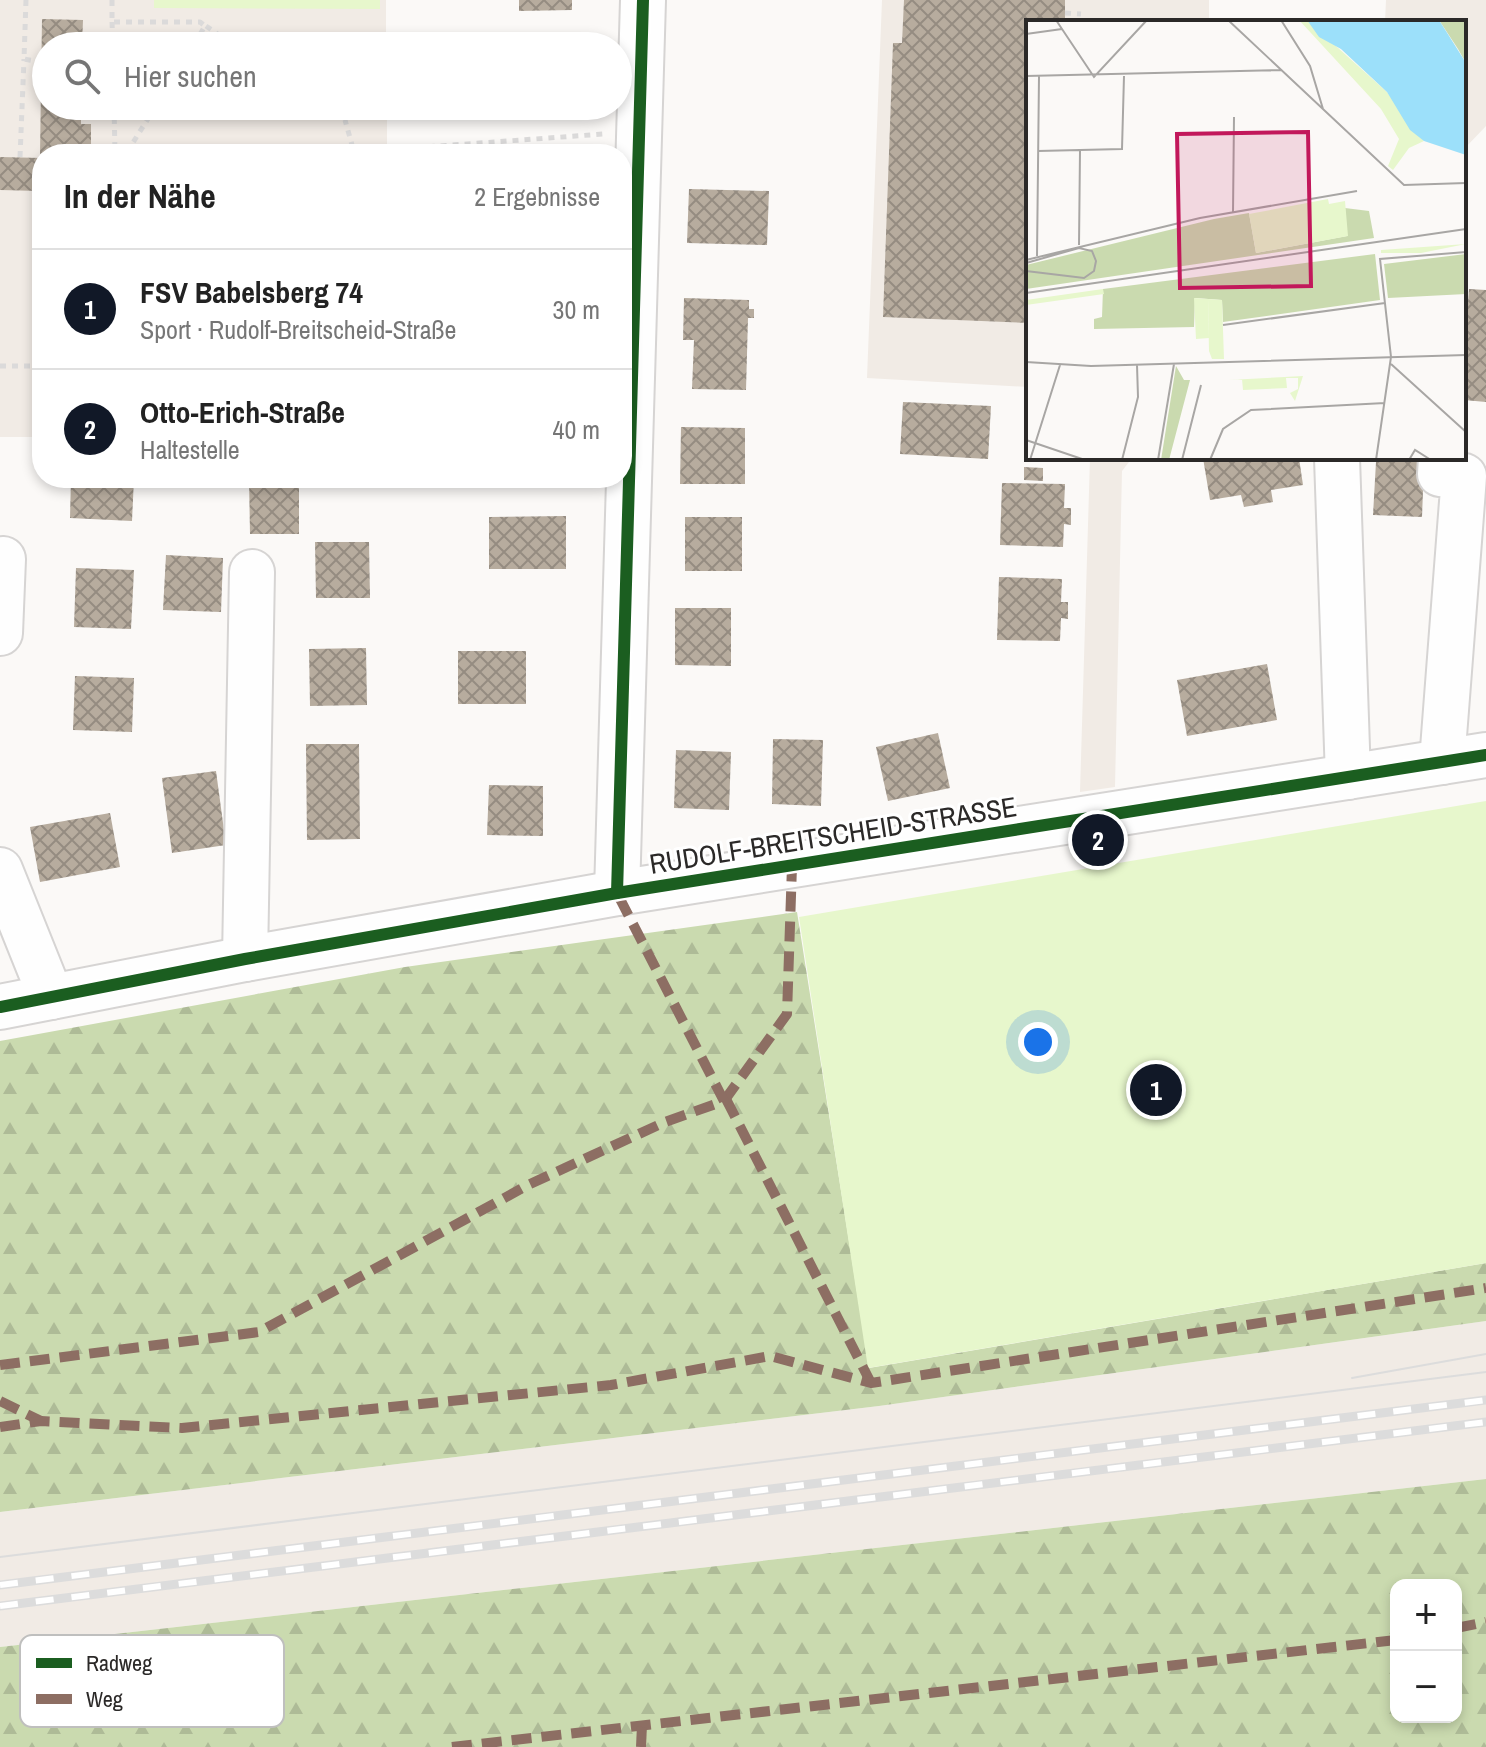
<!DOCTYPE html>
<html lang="de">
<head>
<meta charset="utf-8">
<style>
	:root { --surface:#fff; --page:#f2f2f2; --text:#222; --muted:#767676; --line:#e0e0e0; --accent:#111827 }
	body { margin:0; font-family:"Archivo Narrow",sans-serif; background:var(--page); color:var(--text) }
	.controls { position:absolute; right:24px; bottom:24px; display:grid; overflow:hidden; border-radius:16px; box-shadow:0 4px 12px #0003 }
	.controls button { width:72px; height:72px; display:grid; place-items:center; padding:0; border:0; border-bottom:2px solid var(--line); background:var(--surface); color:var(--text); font:40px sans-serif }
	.you { position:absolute; left:1038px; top:1042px; width:28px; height:28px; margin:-20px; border:6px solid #fff; border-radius:50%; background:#1a73e8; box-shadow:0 0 0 12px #1a73e833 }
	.badge { display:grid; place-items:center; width:52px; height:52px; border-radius:50%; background:var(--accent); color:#fff; font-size:26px; font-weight:700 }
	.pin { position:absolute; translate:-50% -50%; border:4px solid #fff; box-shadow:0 2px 8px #0006 }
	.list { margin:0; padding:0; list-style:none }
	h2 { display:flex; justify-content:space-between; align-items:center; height:104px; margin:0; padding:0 32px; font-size:34px }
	h2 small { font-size:26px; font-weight:400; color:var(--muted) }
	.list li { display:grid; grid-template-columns:52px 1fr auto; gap:24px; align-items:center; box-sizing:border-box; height:120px; padding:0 32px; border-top:2px solid var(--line) }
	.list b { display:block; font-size:30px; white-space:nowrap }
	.list p { margin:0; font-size:26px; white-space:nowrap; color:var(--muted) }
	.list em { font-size:26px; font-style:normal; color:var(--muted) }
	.icon { flex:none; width:44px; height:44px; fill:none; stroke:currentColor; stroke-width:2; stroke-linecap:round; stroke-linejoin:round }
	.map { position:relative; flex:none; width:1486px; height:1747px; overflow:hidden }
	.search { position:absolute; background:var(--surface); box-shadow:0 4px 12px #0003; left:32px; top:32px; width:600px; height:88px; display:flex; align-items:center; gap:20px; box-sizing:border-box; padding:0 28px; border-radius:44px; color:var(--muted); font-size:30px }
	.panel { position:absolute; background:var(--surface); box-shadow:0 4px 12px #0003; left:32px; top:144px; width:600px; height:344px; border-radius:32px }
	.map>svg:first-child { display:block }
	.built { fill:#f1ebe5 }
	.forest { fill:url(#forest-firs); fill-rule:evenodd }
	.garden { fill:#e7f7cc }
	.building { fill:url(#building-cross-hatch) }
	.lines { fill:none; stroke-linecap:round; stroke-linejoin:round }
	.minor-casing { stroke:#d6d4d3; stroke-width:48 }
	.path { stroke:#dbdada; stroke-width:5; stroke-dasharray:6 6; stroke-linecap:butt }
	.minor { stroke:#fefefe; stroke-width:44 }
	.tram { stroke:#dcdcdc; stroke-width:2 }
	.rail-casing { stroke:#dcdcdc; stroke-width:9 }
	.rail { stroke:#fff; stroke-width:6; stroke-dasharray:18; stroke-linecap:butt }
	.quiet { stroke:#8d6e63; stroke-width:10; stroke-dasharray:20 10; stroke-linecap:butt }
	.cycleway-casing { stroke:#fff; stroke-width:17 }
	.cycleway { stroke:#1b5e20; stroke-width:12 }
	.labels { text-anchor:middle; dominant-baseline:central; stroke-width:6; stroke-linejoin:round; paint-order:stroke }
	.street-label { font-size:28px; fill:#2b2928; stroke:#fff }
	.inset-road { fill:none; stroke:#a8a6a4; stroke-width:2 }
	.view { fill:#c2185b; fill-opacity:0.15; stroke:#c2185b; stroke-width:4 }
	.inset-edge { fill:none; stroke:#2b2928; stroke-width:4 }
	.key { fill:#fff; stroke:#bfbfbe; stroke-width:2 }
	.key-label { font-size:22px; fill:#2b2928 }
</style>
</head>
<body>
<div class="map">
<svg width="1486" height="1747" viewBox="0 0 1486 1747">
	<defs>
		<pattern id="forest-firs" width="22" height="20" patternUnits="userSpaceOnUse" patternTransform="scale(2)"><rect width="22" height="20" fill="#cadaaf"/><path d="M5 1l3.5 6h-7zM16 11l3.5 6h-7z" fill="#aebb97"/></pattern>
		<pattern id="building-cross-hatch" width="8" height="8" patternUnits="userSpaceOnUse" patternTransform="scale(2)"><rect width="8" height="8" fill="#b7ac9e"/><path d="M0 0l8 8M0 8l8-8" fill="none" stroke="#958c81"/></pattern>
	</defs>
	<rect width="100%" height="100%" fill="#fbf9f7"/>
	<!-- built -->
	<g class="built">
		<polygon points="0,0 386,0 386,46 46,46 46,106 387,106 387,154 42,154 42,437 0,437"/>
		<polygon points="882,0 1209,0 1209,22 1028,22 1028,387 867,378"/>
		<polygon points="1386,0 1486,0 1486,126 1464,149 1464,22 1385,22"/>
		<polygon points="1090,458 1132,458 1122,471 1115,787 1080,792"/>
		<polygon points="1486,1321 1486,1479 0,1647 0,1512 879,1406"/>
	</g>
	<!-- forest -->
	<g class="forest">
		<polygon points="797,912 869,1368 1486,1263 1486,1321 879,1406 0,1512 0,1041 405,967"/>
		<path d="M1486,1479V1747H0V1647ZM1396,1585H1456V1717H1396Z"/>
	</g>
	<!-- garden -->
	<g class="garden">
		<polygon points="154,0 380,0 380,9 154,8"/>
		<polygon points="1486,801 1486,1263 868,1368 799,917"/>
	</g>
	<!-- building -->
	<g class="building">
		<polygon points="519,0 572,0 572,10 519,11"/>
		<polygon points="904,0 1065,0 1065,22 1028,22 1028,323 883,317 893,43 902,43"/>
		<polygon points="42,19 83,20 82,46 46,46 46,106 81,106 81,124 91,124 91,154 40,154"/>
		<polygon points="0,157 42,158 42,316 37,316 39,191 0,190"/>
		<polygon points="689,189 769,191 767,245 687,243"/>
		<polygon points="1469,289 1486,290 1486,402 1464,400 1464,354"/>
		<polygon points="684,298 749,300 749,309 754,309 754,318 748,318 746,390 692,389 694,340 683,340"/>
		<polygon points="903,402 991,406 988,459 900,454"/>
		<polygon points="681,427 745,428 745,484 680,484"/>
		<polygon points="1203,458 1299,458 1303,485 1271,490 1273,502 1244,507 1241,495 1210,500"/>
		<polygon points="1370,458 1417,458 1417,464 1424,465 1422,517 1373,515 1376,462 1370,462"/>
		<polygon points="1024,467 1043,468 1043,481 1024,480"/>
		<polygon points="71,478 134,478 132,521 70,518"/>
		<polygon points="249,478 299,478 299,534 250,534"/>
		<polygon points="1002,483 1065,484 1064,508 1071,508 1071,525 1064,524 1063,547 1000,545"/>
		<polygon points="566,516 566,569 489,569 489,517"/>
		<rect x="685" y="517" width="57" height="54"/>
		<polygon points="315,542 369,542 370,598 316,598"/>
		<polygon points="166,555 223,558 221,612 163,610"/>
		<polygon points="76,568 134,570 131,629 74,627"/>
		<polygon points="999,577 1062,579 1061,602 1068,602 1068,619 1061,618 1060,641 997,640"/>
		<polygon points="675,608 731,608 731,666 675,665"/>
		<polygon points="366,648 367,705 310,706 309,649"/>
		<rect x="458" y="651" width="68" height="53"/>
		<polygon points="1267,664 1277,720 1187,736 1177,680"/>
		<polygon points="75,676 134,678 132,732 73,730"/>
		<polygon points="938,733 950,788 888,801 876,747"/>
		<polygon points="773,739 823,740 821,806 772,804"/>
		<polygon points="306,744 359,744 360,839 307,840"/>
		<polygon points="676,750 731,752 729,810 674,808"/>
		<polygon points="216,771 226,845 172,853 162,778"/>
		<polygon points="489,785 543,786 543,836 487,835"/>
		<polygon points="110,813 120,867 40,882 30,827"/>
	</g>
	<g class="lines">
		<!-- minor casing -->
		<g class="minor-casing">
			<g id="minor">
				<polyline points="1337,458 1348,777"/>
				<polyline points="1441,458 1440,474 1464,476 1442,762"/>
				<polyline points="0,633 3,559"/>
				<polyline points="0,870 51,997"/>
				<polyline points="617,893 643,0"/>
				<polyline points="245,959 252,572"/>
				<polyline points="0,1007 245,959 617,893 1486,755"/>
			</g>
		</g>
		<!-- path -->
		<g class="path">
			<polyline points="26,0 24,59 41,62"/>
			<polyline points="112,0 112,22 200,22 205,26 193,46"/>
			<polyline points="1065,13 1081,14"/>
			<polyline points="112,22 113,46"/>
			<polyline points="206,26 235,46"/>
			<polyline points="114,106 115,153"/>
			<polyline points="324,106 345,120 354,152"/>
			<polyline points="81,152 330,154 603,134"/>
			<polyline points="127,152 156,106"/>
			<polyline points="20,157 24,59"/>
			<polyline points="0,366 42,366"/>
		</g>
		<!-- minor -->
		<use href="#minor" class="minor"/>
		<!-- tram -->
		<g class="tram">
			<polyline points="1352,1378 1486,1354"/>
			<polyline points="0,1557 1486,1372"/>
		</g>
		<!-- rail casing -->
		<g class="rail-casing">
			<g id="rail">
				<polyline points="0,1585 1486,1400"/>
				<polyline points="0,1606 1486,1422"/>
			</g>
		</g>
		<!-- rail -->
		<use href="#rail" class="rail"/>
		<!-- quiet -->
		<g class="quiet">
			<polyline points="726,1099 871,1383"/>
			<polyline points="724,1101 787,1014 792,866"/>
			<polyline points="0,1365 259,1332 530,1184 665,1122 724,1101 617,893"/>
			<polyline points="0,1401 41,1421"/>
			<polyline points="0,1427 41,1421 182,1428 611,1385 770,1356 871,1383 1486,1288"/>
			<polyline points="1456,1628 1486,1622"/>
			<polyline points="452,1747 1396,1640"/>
			<polyline points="641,1747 642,1725"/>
		</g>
		<!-- cycleway casing -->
		<g class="cycleway-casing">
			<g id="cycleway">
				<polyline points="617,893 643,0"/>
				<polyline points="0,1007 245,959 617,893 1486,755"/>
			</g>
		</g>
		<!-- cycleway -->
		<use href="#cycleway" class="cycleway"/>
	</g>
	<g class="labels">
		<!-- street labels -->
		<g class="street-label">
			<text transform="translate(833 835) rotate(-9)">RUDOLF-BREITSCHEID-STRASSE</text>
		</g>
	</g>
	<!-- overview -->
	<g transform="translate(1026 20)">
		<rect width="440" height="440" fill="#fbf9f7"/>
		<path d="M440,224L395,233H355V230ZM277,356L269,381L264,373L272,369V358H260L261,368L217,370L216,359L202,360Z" fill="#e7f7cc"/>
		<path d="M413,0H440V43L432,29ZM319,188L343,191L348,218L0,269V245L188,199L223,193L230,233L321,216ZM349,234L354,280L197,302L196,280L169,278L168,307L68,309V299L76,297L77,269ZM440,234V274L362,278L358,244ZM150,346L158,360H164L143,440H135Z" fill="#cadaaf"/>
		<path d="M273,0H281L361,72L398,121L383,128L367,150L362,146L373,119L355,89ZM182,279L196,280L198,339H186L183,331Z" fill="#e7f7cc"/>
		<path d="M302,179L303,184L319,181L322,216L230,233L223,194ZM77,269L78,274L0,285V280ZM168,278L182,279L183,318L170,319Z" fill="#e7f7cc"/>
		<path d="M281,0H413L440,43V135L398,121L384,110L361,72L315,29L293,17Z" fill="#9ce0fa"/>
		<path class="inset-road" d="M30,0L68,57L121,0M202,0L378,165L440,163M255,0L284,46L297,89M0,14L36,9M0,56L255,50M12,131L96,129L98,56M207,192L208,97M53,225L54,131M11,236L13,56M0,240L174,198L331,171M0,243L53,228L66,231L70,241L68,251L58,258L0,251M0,273L440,209M197,305L359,283M0,342L65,346L440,335M365,344L440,412M0,420L59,440M4,440L34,345M96,440L112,377L111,345M132,440L148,344M156,440L175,365M184,440L197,409L225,390L359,383M350,440L365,337L354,239L440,232M383,440L389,430L405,440"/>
		<path class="view" d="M282,112L285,266L154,268L151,114Z"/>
		<rect width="440" height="440" class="inset-edge"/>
	</g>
	<!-- legend -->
	<rect x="20" y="1635" width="264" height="92" rx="12" class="key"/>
	<rect x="36" y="1658" width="36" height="10" fill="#1b5e20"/>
	<rect x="36" y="1694" width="36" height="10" fill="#8d6e63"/>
	<g class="key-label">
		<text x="86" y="1671">Radweg</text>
		<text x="86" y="1707">Weg</text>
	</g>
</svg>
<div class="controls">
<button>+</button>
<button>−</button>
</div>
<div class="you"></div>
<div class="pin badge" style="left:1156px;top:1090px">1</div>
<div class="pin badge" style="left:1098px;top:840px">2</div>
<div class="search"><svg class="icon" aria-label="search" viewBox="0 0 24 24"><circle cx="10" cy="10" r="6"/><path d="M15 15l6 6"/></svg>Hier suchen</div>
<section class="panel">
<h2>In der Nähe<small>2 Ergebnisse</small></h2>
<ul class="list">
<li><span class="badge">1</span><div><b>FSV Babelsberg 74</b><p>Sport · Rudolf-Breitscheid-Straße</p></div><em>30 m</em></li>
<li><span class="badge">2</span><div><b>Otto-Erich-Straße</b><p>Haltestelle</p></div><em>40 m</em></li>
</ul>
</section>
</div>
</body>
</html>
